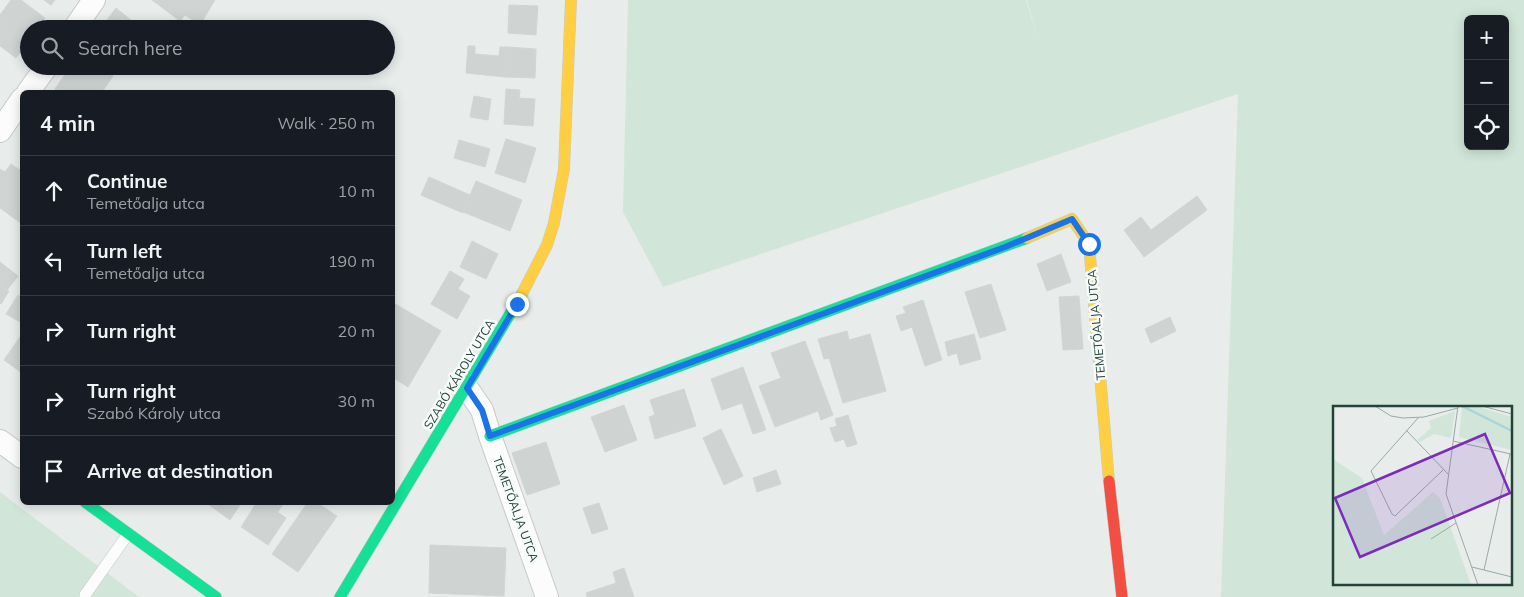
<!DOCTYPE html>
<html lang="en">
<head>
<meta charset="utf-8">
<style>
	:root { --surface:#171b24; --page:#20242c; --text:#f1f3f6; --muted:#9ea1a6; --line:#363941 }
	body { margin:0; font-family:Mulish,sans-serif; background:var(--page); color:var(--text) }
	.controls { position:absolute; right:15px; top:15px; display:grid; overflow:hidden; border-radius:8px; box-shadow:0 2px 12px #0003 }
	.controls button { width:45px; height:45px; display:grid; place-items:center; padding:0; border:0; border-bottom:1px solid var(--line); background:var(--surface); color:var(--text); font:25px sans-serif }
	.stop { position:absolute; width:15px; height:15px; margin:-11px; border:4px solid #1a73e8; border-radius:50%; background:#fff }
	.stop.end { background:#1a73e8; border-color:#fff; box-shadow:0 1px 5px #0008 }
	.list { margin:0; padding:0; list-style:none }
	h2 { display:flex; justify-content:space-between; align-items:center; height:65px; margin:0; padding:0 20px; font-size:21px }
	h2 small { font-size:16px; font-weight:400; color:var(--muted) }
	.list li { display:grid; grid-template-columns:32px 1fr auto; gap:15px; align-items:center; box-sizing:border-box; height:70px; padding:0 20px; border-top:1px solid var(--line) }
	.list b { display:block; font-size:19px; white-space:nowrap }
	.list p { margin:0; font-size:16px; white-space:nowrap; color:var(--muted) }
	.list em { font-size:16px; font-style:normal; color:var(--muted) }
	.icon { flex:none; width:28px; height:28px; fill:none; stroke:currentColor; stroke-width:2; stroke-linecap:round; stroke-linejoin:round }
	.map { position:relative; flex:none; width:1524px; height:597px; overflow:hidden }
	.search { position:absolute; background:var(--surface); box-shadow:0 2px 12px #0003; left:20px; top:20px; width:375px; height:55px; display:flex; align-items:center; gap:12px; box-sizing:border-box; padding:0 18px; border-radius:28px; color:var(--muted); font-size:19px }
	.panel { position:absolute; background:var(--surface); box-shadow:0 2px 12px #0003; left:20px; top:90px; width:375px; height:415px; border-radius:8px }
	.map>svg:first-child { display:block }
	.green { fill:#d1e6d8; fill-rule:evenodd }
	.building { fill:#cfd4d2; stroke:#d1d6d4 }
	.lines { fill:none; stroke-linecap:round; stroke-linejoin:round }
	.lane-casing { stroke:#c5cac8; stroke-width:12 }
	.street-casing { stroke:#c5cac8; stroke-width:24 }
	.fast-casing { stroke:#c3cbc8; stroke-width:12 }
	.slow-casing { stroke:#c3cbc8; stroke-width:12 }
	.jam-casing { stroke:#c3cbc8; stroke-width:12 }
	.lane { stroke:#fcfcfc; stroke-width:11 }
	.street { stroke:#fcfcfc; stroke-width:22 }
	.fast { stroke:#16e098; stroke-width:11 }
	.slow { stroke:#ffcf43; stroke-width:11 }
	.jam { stroke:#f24e42; stroke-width:11 }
	.route { stroke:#1a73e8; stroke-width:6 }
	.labels { text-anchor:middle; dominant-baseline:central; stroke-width:5; stroke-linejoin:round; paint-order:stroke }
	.street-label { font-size:12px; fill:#24423a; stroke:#f7fbf9 }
	.inset-river { fill:none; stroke:#a9d4db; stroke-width:2.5 }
	.inset-road { fill:none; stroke:#9aa9a4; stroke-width:1 }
	.view { fill:#7b2cbf; fill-opacity:0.15; stroke:#7b2cbf; stroke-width:2.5 }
	.inset-edge { fill:none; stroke:#24423a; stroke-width:2.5 }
</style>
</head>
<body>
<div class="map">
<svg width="1524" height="597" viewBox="0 0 1524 597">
	<rect width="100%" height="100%" fill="#e8edeb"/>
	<!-- green -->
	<g class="green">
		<path d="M628,0H1026L1038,39L1027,0H1524V597H1221L1238,94L663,287L623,212ZM1468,19H1505V146H1468ZM1334,407H1510V583H1334Z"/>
		<polygon points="0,492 139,597 0,597"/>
	</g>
	<!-- building -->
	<g class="building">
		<polygon points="11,0 21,0 45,18 37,29 29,29 29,40 16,58 0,46 0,15"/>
		<polygon points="44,0 55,0 51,5"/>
		<polygon points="152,0 215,0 200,25 185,15 180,21"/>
		<polygon points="509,5 538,6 536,35 508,33"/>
		<polygon points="116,8 137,25 134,29 100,29"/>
		<polygon points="468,46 475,46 475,54 499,56 500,47 508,47 505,77 466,73"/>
		<polygon points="508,47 536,49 535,78 505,77"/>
		<polygon points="71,66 98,66 113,76 102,92 60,92 55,89"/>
		<polygon points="506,89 520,90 519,98 535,99 533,126 504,124"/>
		<polygon points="474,96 491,99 488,120 470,117"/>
		<polygon points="506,139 536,148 525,183 495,173"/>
		<polygon points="459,140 490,149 485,167 454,158"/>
		<polygon points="11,164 20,170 22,166 22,224 0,208 0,169 5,172"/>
		<polygon points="429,177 470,195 463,213 421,195"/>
		<polygon points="476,181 522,200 510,231 463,212"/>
		<polygon points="1197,196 1207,210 1144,257 1124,230 1141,217 1151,230"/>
		<polygon points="472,241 498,254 486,279 460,267"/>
		<polygon points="1061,254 1071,282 1047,291 1037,264"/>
		<polygon points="0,262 18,276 7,290 0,285"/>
		<polygon points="450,271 464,279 458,289 470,296 457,319 431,304"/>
		<polygon points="991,284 1006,330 980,338 965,292"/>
		<polygon points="0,285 9,291 1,304 0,303"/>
		<polygon points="18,295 22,297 22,323 6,314"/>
		<polygon points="1079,296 1083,349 1063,350 1059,297"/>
		<polygon points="923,300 942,360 925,366 912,327 901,331 896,316 906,313 903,307"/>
		<polygon points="392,302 441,331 408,387 392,377"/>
		<polygon points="1170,317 1176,331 1151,343 1145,329"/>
		<polygon points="847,331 849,340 870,334 886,391 843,403 829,358 824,359 818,339"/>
		<polygon points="22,334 22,373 4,360"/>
		<polygon points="974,334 981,359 960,365 957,353 948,356 945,342"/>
		<polygon points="805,341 833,415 821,420 818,411 775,427 759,386 781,378 771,353"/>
		<polygon points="743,367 766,430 753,434 742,403 722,410 711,379"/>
		<polygon points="684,389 696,426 655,439 649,417 655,415 650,400"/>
		<polygon points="624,405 637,440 605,452 591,417"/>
		<polygon points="848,415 857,444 847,447 844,439 835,442 830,428 837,426 835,419"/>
		<polygon points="721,429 743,476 724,485 703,438"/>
		<polygon points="546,442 560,484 527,495 512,453"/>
		<polygon points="776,470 781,484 757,492 753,478"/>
		<polygon points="209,502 242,502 230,520 208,504"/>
		<polygon points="257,502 263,502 286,518 268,545 241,527"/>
		<polygon points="263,502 284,502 278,512"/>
		<polygon points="308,502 316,502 337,516 298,572 272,554"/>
		<polygon points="599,503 608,529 592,534 583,508"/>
		<polygon points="430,545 506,548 504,596 429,593"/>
		<polygon points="624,568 634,597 587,597 586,593 616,583 613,572"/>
	</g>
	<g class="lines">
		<!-- lane casing -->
		<g class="lane-casing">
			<polyline id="lane" points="85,595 128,534"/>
		</g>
		<!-- street casing -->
		<g class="street-casing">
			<g id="street">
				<polyline points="74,29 94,0"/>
				<polyline points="28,92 47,66"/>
				<polyline points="0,131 22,99"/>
				<polyline points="467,388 482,410 490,436 547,597"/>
				<polyline points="0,441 22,457"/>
			</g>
		</g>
		<!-- fast casing -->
		<g class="fast-casing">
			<g id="fast">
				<polyline points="490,436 1027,238"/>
				<polyline points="85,502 216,597"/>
				<polyline points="340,597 522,294"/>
			</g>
		</g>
		<!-- slow casing -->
		<g class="slow-casing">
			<g id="slow">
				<polyline points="1027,238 1072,219 1089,244 1109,481"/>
				<polyline points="522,294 547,245 554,223 564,169 571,0"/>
			</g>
		</g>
		<!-- jam casing -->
		<g class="jam-casing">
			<polyline id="jam" points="1109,481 1122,597"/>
		</g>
		<!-- lane -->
		<use href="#lane" class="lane"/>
		<!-- street -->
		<use href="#street" class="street"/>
		<!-- fast -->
		<use href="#fast" class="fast"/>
		<!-- slow -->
		<use href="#slow" class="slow"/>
		<!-- jam -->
		<use href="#jam" class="jam"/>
	</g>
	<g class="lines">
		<!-- route -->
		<polyline class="route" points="517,304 467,388 482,410 490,436 1005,247 1072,219 1089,244"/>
	</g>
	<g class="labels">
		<!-- street labels -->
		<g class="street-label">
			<text transform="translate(1096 325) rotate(-95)">TEMETŐALJA UTCA</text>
			<text transform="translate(459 374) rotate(-59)">SZABÓ KÁROLY UTCA</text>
			<text transform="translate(516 509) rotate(70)">TEMETŐALJA UTCA</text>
		</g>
	</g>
	<!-- overview -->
	<g transform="translate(1333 406)">
		<rect width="179" height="179" fill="#e8edeb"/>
		<path d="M129,0H143L179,11V44L126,31ZM122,5L118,32L101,28L87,36L84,34L98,22L96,15ZM0,53L29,72L51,129L100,86L107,92L138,179H0Z" fill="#d1e6d8"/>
		<path class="inset-river" d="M129,0L179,25"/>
		<path class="inset-road" d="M42,0L58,10L70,12L91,11L125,2M125,0L113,88L145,179M149,0L179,8M85,12L38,65L59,108L62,110L110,64M73,24L115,68M120,35L178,48M98,133L123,117M139,161L179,171M151,164L177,48"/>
		<path class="view" d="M152,28L177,87L27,151L2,92Z"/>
		<rect width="179" height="179" class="inset-edge"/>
	</g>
</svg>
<div class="controls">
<button>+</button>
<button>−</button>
<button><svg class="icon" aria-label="locate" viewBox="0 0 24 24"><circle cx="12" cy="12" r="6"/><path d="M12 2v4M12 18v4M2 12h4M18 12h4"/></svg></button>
</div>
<div class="stop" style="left:1089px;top:244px"></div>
<div class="stop end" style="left:517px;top:304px"></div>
<div class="search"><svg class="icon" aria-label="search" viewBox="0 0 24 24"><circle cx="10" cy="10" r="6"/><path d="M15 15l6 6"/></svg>Search here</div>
<section class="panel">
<h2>4 min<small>Walk · 250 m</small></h2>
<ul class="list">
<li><svg class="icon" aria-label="ahead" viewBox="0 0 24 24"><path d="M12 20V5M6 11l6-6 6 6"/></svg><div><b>Continue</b><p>Temetőalja utca</p></div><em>10 m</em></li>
<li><svg class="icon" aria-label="left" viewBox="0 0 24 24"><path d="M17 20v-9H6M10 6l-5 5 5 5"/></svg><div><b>Turn left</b><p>Temetőalja utca</p></div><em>190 m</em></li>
<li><svg class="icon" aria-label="right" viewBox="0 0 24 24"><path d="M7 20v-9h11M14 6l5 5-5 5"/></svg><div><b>Turn right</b></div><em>20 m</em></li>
<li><svg class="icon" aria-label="right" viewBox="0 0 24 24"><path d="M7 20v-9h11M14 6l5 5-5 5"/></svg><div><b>Turn right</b><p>Szabó Károly utca</p></div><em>30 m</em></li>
<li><svg class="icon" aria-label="arrive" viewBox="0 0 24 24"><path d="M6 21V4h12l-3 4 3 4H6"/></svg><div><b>Arrive at destination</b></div></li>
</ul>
</section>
</div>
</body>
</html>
